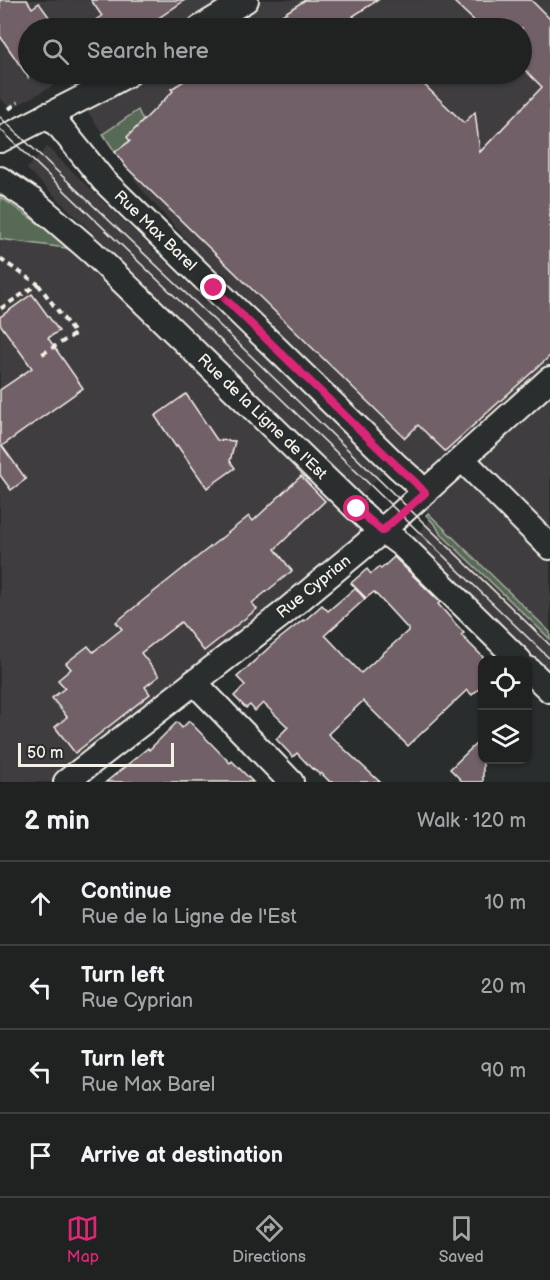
<!DOCTYPE html>
<html lang="en">
<head>
<meta charset="utf-8">
<style>
	:root { --surface:#202222; --page:#2d2f2f; --text:#f1f3f6; --muted:#a2a4a5; --line:#3d3f40; --accent:#db2777 }
	body { margin:0; font-family:"Balsamiq Sans",sans-serif; background:var(--page); color:var(--text) }
	.controls { position:absolute; right:18px; bottom:18px; display:grid; overflow:hidden; border-radius:12px; box-shadow:0 2px 4px #0004 }
	.controls button { width:54px; height:54px; display:grid; place-items:center; padding:0; border:0; border-bottom:2px solid var(--line); background:var(--surface); color:var(--text); font:30px sans-serif }
	.scale { position:absolute; left:18px; bottom:15px; width:156px; box-sizing:border-box; padding-left:6px; border:3px solid #f4f1e8; border-top:0; font-size:16px; line-height:21px; white-space:nowrap; color:#f4f1e8; -webkit-text-stroke:4px #2a2d2e; paint-order:stroke }
	.stop { position:absolute; width:18px; height:18px; margin:-14px; border:4px solid #db2777; border-radius:50%; background:#fff }
	.stop.end { background:#db2777; border-color:#fff; box-shadow:0 2px 6px #0008 }
	.list { margin:0; padding:0; list-style:none }
	h2 { display:flex; justify-content:space-between; align-items:center; height:78px; margin:0; padding:0 24px; font-size:26px }
	h2 small { font-size:20px; font-weight:400; color:var(--muted) }
	.list li { display:grid; grid-template-columns:39px 1fr auto; gap:18px; align-items:center; box-sizing:border-box; height:84px; padding:0 24px; border-top:2px solid var(--line) }
	.list b { display:block; font-size:22px; white-space:nowrap }
	.list p { margin:0; font-size:20px; white-space:nowrap; color:var(--muted) }
	.list em { font-size:20px; font-style:normal; color:var(--muted) }
	.icon { flex:none; width:33px; height:33px; fill:none; stroke:currentColor; stroke-width:2; stroke-linecap:round; stroke-linejoin:round }
	.map { position:relative; flex:none; width:550px; height:782px; overflow:hidden }
	.search { position:absolute; background:var(--surface); box-shadow:0 2px 4px #0004; left:18px; right:18px; top:18px; height:66px; display:flex; align-items:center; gap:15px; box-sizing:border-box; padding:0 21px; border-radius:33px; color:var(--muted); font-size:22px }
	.sheet { height:414px; background:var(--surface) }
	nav { display:flex; justify-content:space-around; align-items:center; box-sizing:border-box; height:84px; border-top:2px solid var(--line); background:var(--surface); font-size:16px; color:var(--muted) }
	nav a { display:grid; justify-items:center; gap:3px }
	nav .on { color:var(--accent) }
	.map>svg:first-child { display:block }
	.built { fill:#403c3f; fill-rule:evenodd }
	.green { fill:#566a55; stroke:#a5ae9e; stroke-width:1.5 }
	.building { fill:#726067; stroke:#f4f1e8; stroke-width:1.5 }
	.lines { fill:none; stroke-linecap:round; stroke-linejoin:round }
	.minor-casing { stroke:#f4f1e8; stroke-width:28 }
	.path { stroke:#f4f1e8; stroke-width:4; stroke-dasharray:6 4.5; stroke-linecap:butt }
	.minor { stroke:#2a2d2e; stroke-width:24 }
	.tram { stroke:#f4f1e8; stroke-width:1.5 }
	.route { stroke:#db2777; stroke-width:8 }
	.labels { text-anchor:middle; dominant-baseline:central; stroke-width:4.5; stroke-linejoin:round; paint-order:stroke }
	.street-label { font-size:16px; fill:#f4f1e8; stroke:#2a2d2e }
</style>
</head>
<body>
<div class="map">
<svg width="550" height="782" viewBox="0 0 550 782">
	<rect width="100%" height="100%" fill="#2a2d2e"/>
	<filter id="ink" filterUnits="userSpaceOnUse"><feTurbulence type="fractalNoise" baseFrequency=".0167" numOctaves="2"/><feDisplacementMap in="SourceGraphic" scale="12" xChannelSelector="R" yChannelSelector="G"/><feConvolveMatrix kernelMatrix="1 2 1 2 8 2 1 2 1" color-interpolation-filters="sRGB"/></filter>
	<g filter="url(#ink)">
		<!-- built -->
		<g class="built">
			<path d="M0,0H550V676L410,541L430,520L426,515L428,513L388,439L211,267L142,190L65,79L11,109L0,98ZM28,28H522V74H28Z"/>
			<polygon points="47,147 383,472 362,495 27,169"/>
			<polygon points="0,197 71,247 372,536 58,782 0,782"/>
		</g>
		<!-- green -->
		<g class="green">
			<polygon points="138,110 143,121 128,137 130,141 115,152 103,134"/>
			<polygon points="0,197 58,237 83,257 66,248 0,239"/>
			<polygon points="428,513 550,632 550,639 440,533 436,526 426,515"/>
		</g>
		<!-- building -->
		<g class="building">
			<polygon points="0,0 27,0 32,8 39,3 57,28 28,28 28,77 0,36"/>
			<polygon points="91,0 185,0 144,28 83,28 102,16"/>
			<polygon points="305,0 378,0 353,16 366,28 262,28"/>
			<polygon points="452,0 531,0 550,19 550,356 445,451 418,425 405,438 126,167 115,152 130,141 127,137 173,91 171,89 195,74 413,74 464,123 475,112 480,152 542,87 522,67 522,28 482,28"/>
			<polygon points="32,294 59,331 48,338 83,388 2,446 26,479 11,490 0,475 0,390 32,368 0,324 0,317"/>
			<polygon points="186,394 217,440 235,441 230,461 235,468 207,488 177,445 176,447 155,416"/>
			<polygon points="301,476 325,501 275,549 292,571 252,603 257,609 204,651 181,622 141,653 159,676 145,687 150,694 75,753 55,727 67,717 52,698 65,688 58,680 71,669 66,663 88,646 93,652 122,629 116,622 249,516 253,521"/>
			<polygon points="394,557 440,602 438,604 464,633 461,635 483,657 483,685 472,695 467,690 408,746 363,701 328,734 380,782 330,782 321,773 320,775 313,768 312,769 297,753 293,757 276,739 288,727 263,703 255,711 250,705 246,708 234,696 245,685 237,677 274,643 303,620 304,621 322,605 328,611 355,588 365,599 325,635 361,673 409,630 374,592 366,598 351,583 367,569 371,574 379,567 381,569"/>
			<polygon points="189,721 230,763 232,761 253,782 106,782 148,748 149,750 177,722 182,728"/>
			<polygon points="483,737 483,782 463,782 450,769"/>
		</g>
		<g class="lines">
			<!-- minor casing -->
			<g class="minor-casing">
				<g id="minor">
					<polyline points="200,28 246,0"/>
					<polyline points="47,115 61,128 104,181 397,466 414,481 425,493"/>
					<polyline points="0,140 108,85 128,74"/>
					<polyline points="0,179 33,201 92,252 357,509 371,522 402,545 519,660"/>
					<polyline points="462,459 550,547"/>
					<polyline points="528,669 550,690"/>
					<polyline points="194,682 291,782"/>
					<polyline points="66,782 281,615 376,536 550,379"/>
				</g>
			</g>
			<!-- path -->
			<g class="path">
				<polyline points="9,109 18,102"/>
				<polyline points="0,259 38,284 0,309"/>
				<polyline points="38,284 75,334 39,356"/>
			</g>
			<!-- minor -->
			<use href="#minor" class="minor"/>
			<!-- tram -->
			<g class="tram">
				<polyline points="0,117 215,321 550,645"/>
				<polyline points="0,129 208,328 550,659"/>
			</g>
		</g>
	</g>
	<g class="lines" filter="url(#ink)">
		<!-- route -->
		<polyline class="route" points="214,288 397,466 414,481 425,493 382,531 357,509"/>
	</g>
	<g class="labels">
		<!-- street labels -->
		<g class="street-label">
			<text transform="translate(155 231) rotate(44)">Rue Max Barel</text>
			<text transform="translate(262 417) rotate(44)">Rue de la Ligne de l'Est</text>
			<text transform="translate(314 587) rotate(-39)">Rue Cyprian</text>
		</g>
	</g>
</svg>
<div class="controls">
<button><svg class="icon" aria-label="locate" viewBox="0 0 24 24"><circle cx="12" cy="12" r="6"/><path d="M12 2v4M12 18v4M2 12h4M18 12h4"/></svg></button>
<button><svg class="icon" aria-label="layers" viewBox="0 0 24 24"><path d="M12 4l9 5-9 5-9-5zM3 14l9 5 9-5"/></svg></button>
</div>
<div class="scale">50 m</div>
<div class="stop" style="left:357px;top:509px"></div>
<div class="stop end" style="left:214px;top:288px"></div>
<div class="search"><svg class="icon" aria-label="search" viewBox="0 0 24 24"><circle cx="10" cy="10" r="6"/><path d="M15 15l6 6"/></svg>Search here</div>
</div>
<section class="sheet">
<h2>2 min<small>Walk · 120 m</small></h2>
<ul class="list">
<li><svg class="icon" aria-label="ahead" viewBox="0 0 24 24"><path d="M12 20V5M6 11l6-6 6 6"/></svg><div><b>Continue</b><p>Rue de la Ligne de l'Est</p></div><em>10 m</em></li>
<li><svg class="icon" aria-label="left" viewBox="0 0 24 24"><path d="M17 20v-9H6M10 6l-5 5 5 5"/></svg><div><b>Turn left</b><p>Rue Cyprian</p></div><em>20 m</em></li>
<li><svg class="icon" aria-label="left" viewBox="0 0 24 24"><path d="M17 20v-9H6M10 6l-5 5 5 5"/></svg><div><b>Turn left</b><p>Rue Max Barel</p></div><em>90 m</em></li>
<li><svg class="icon" aria-label="arrive" viewBox="0 0 24 24"><path d="M6 21V4h12l-3 4 3 4H6"/></svg><div><b>Arrive at destination</b></div></li>
</ul>
</section>
<nav>
<a class="on"><svg class="icon" aria-label="map" viewBox="0 0 24 24"><path d="M3 6l6-2 6 2 6-2v14l-6 2-6-2-6 2zM9 4v14M15 6v14"/></svg>Map</a>
<a><svg class="icon" aria-label="directions" viewBox="0 0 24 24"><path d="M12 3l9 9-9 9-9-9zM9 14v-3h6M13 9l2 2-2 2"/></svg>Directions</a>
<a><svg class="icon" aria-label="saved" viewBox="0 0 24 24"><path d="M7 4h10v16l-5-4-5 4z"/></svg>Saved</a>
</nav>
</body>
</html>
